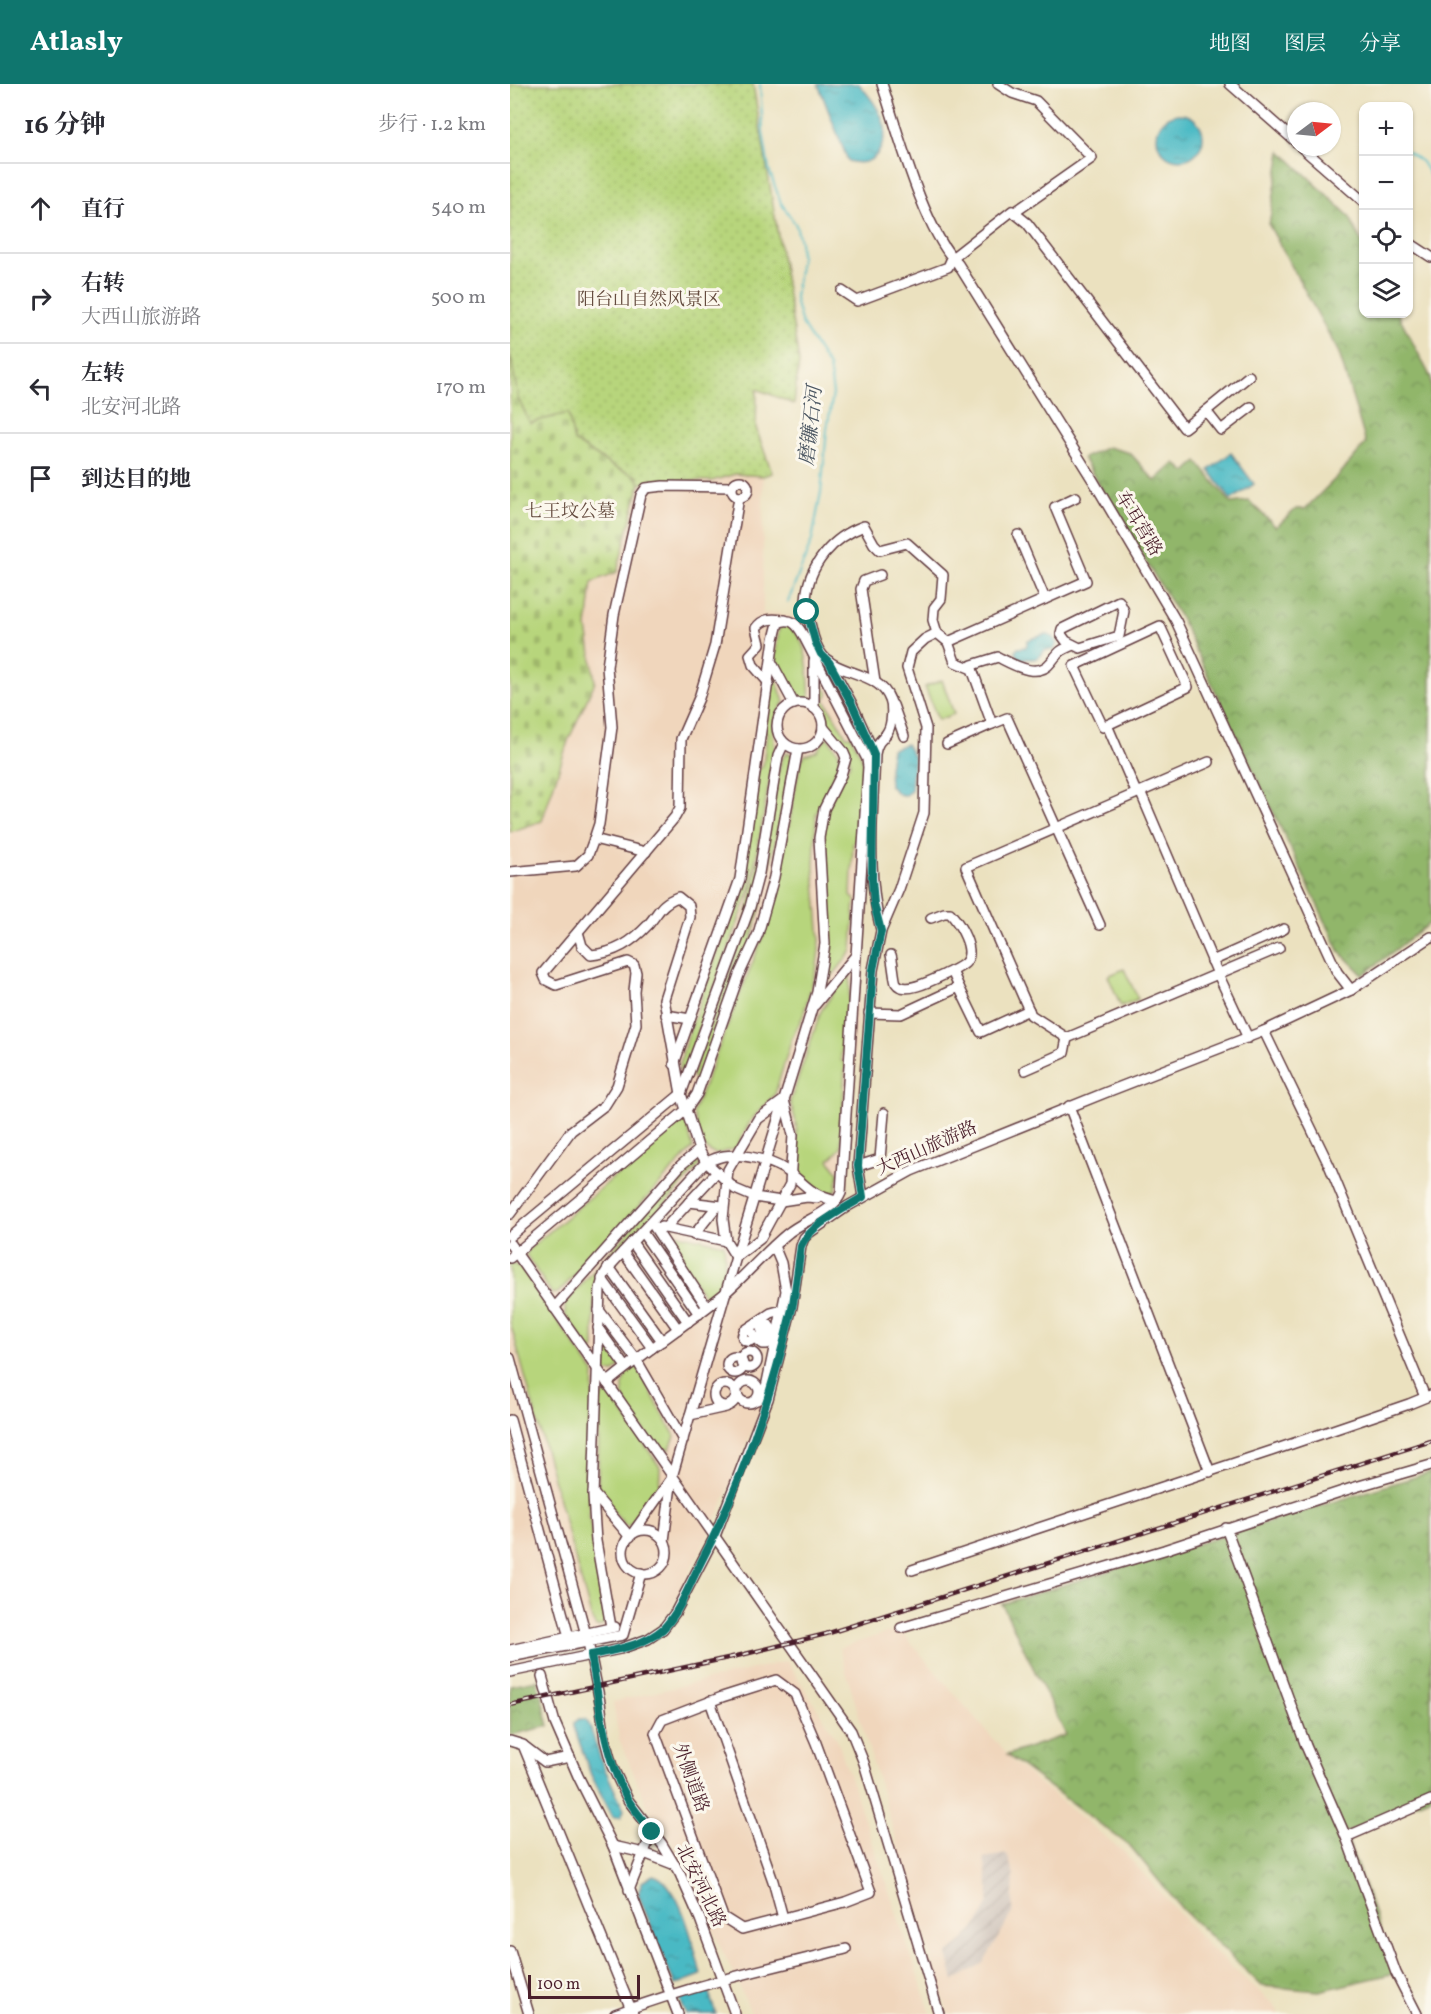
<!DOCTYPE html>
<html lang="zh">
<head>
<meta charset="utf-8">
<style>
	:root { --surface:#fff; --page:#f2f2f3; --text:#2b2b33; --muted:#7c7c81; --line:#e1e1e2; --accent:#0f766e }
	body { margin:0; font-family:Vollkorn,"Noto Serif SC",serif; background:var(--page); color:var(--text) }
	.controls { position:absolute; right:18px; top:18px; display:grid; overflow:hidden; border-radius:12px; box-shadow:0 2px 4px #0004 }
	.controls button { width:54px; height:54px; display:grid; place-items:center; padding:0; border:0; border-bottom:2px solid var(--line); background:var(--surface); color:var(--text); font:30px sans-serif }
	.compass { position:absolute; left:777px; top:18px; width:54px; height:54px; border-radius:50%; background:var(--surface); box-shadow:0 2px 4px #0004; rotate:74deg }
	.scale { position:absolute; left:18px; bottom:15px; width:112px; box-sizing:border-box; padding-left:6px; border:3px solid #4a1f2b; border-top:0; font-size:16px; line-height:21px; white-space:nowrap; color:#4a1f2b; -webkit-text-stroke:4px #fbf7ec; paint-order:stroke }
	.stop { position:absolute; width:18px; height:18px; margin:-14px; border:4px solid #0f766e; border-radius:50%; background:#fff }
	.stop.end { background:#0f766e; border-color:#fff; box-shadow:0 2px 6px #0008 }
	.list { margin:0; padding:0; list-style:none }
	h2 { display:flex; justify-content:space-between; align-items:center; height:78px; margin:0; padding:0 24px; font-size:26px }
	h2 small { font-size:20px; font-weight:400; color:var(--muted) }
	.list li { display:grid; grid-template-columns:39px 1fr auto; gap:18px; align-items:center; box-sizing:border-box; height:90px; padding:0 24px; border-top:2px solid var(--line) }
	.list b { display:block; font-size:22px; white-space:nowrap }
	.list p { margin:0; font-size:20px; white-space:nowrap; color:var(--muted) }
	.list em { font-size:20px; font-style:normal; color:var(--muted) }
	.icon { flex:none; width:33px; height:33px; fill:none; stroke:currentColor; stroke-width:2; stroke-linecap:round; stroke-linejoin:round }
	.map { position:relative; flex:none; width:921px; height:1930px; overflow:hidden }
	header { display:flex; align-items:center; gap:36px; box-sizing:border-box; height:84px; padding:0 30px; background:var(--accent); color:#fff }
	header strong { font-size:28px }
	nav { display:flex; gap:33px; margin-inline-start:auto; font-size:21px }
	main { display:flex }
	aside { flex:1; background:var(--surface) }
	.map>svg:first-child { display:block }
	.built { fill:#f0d6bc }
	.industrial { fill:url(#industrial-furrows) }
	.green { fill:#b7d57b; stroke:#807a53; stroke-width:1.5 }
	.forest { fill:url(#forest-crowns); stroke:#6e6a4b; stroke-width:1.5 }
	.cemetery { fill:url(#cemetery-stones); stroke:#807a53; stroke-width:1.5 }
	.park { fill:url(#park-dots); stroke:#807a53; stroke-width:1.5 }
	.water { fill:url(#water-ripples); stroke:#4a6c78; stroke-width:1.5 }
	.lines { fill:none; stroke-linecap:round; stroke-linejoin:round }
	.stream { stroke:#4ab9c4; stroke-width:2 }
	.minor-casing { stroke:#623c41; stroke-width:12 }
	.minor { stroke:#fff; stroke-width:9 }
	.rail-casing { stroke:#4a1f2b; stroke-width:4.5 }
	.rail { stroke:#fbf7ec; stroke-width:2; stroke-dasharray:7; stroke-linecap:butt }
	.route { stroke:#0f766e; stroke-width:8 }
	.labels { text-anchor:middle; dominant-baseline:central; stroke-width:6; stroke-linejoin:round; paint-order:stroke }
	.park-label { font-size:18px; fill:#654c3f; stroke:#fbf7ec }
	.street-label { font-size:18px; fill:#4a1f2b; stroke:#fbf7ec }
	.water-label { font-size:20px; font-style:italic; fill:#4a5561; stroke:#fbf7ec }
</style>
</head>
<body>
<header>
<strong>Atlasly</strong>
<nav><a>地图</a><a>图层</a><a>分享</a></nav>
</header>
<main>
<aside>
<h2>16 分钟<small>步行 · 1.2 km</small></h2>
<ul class="list">
<li><svg class="icon" aria-label="ahead" viewBox="0 0 24 24"><path d="M12 20V5M6 11l6-6 6 6"/></svg><div><b>直行</b></div><em>540 m</em></li>
<li><svg class="icon" aria-label="right" viewBox="0 0 24 24"><path d="M7 20v-9h11M14 6l5 5-5 5"/></svg><div><b>右转</b><p>大西山旅游路</p></div><em>500 m</em></li>
<li><svg class="icon" aria-label="left" viewBox="0 0 24 24"><path d="M17 20v-9H6M10 6l-5 5 5 5"/></svg><div><b>左转</b><p>北安河北路</p></div><em>170 m</em></li>
<li><svg class="icon" aria-label="arrive" viewBox="0 0 24 24"><path d="M6 21V4h12l-3 4 3 4H6"/></svg><div><b>到达目的地</b></div></li>
</ul>
</aside>
<div class="map">
<svg width="921" height="1930" viewBox="0 0 921 1930">
	<defs>
		<pattern id="industrial-furrows" width="10" height="10" patternUnits="userSpaceOnUse" patternTransform="scale(1.5)"><rect width="10" height="10" fill="#cec2b9"/><path d="M-1 1l2-2M0 10L10 0M9 11l2-2" fill="none" stroke="#b2a69f"/></pattern>
		<pattern id="forest-crowns" width="20" height="18" patternUnits="userSpaceOnUse" patternTransform="scale(1.5)"><rect width="20" height="18" fill="#91b66b"/><path d="M2 6a3 3 0 1 1 6 0M12 15a3 3 0 1 1 6 0" fill="none" stroke="#789358"/></pattern>
		<pattern id="cemetery-stones" width="16" height="16" patternUnits="userSpaceOnUse" patternTransform="scale(1.5)"><rect width="16" height="16" fill="#b7d57b"/><path d="M2 7V4a2 2 0 0 1 4 0v3zM10 15v-3a2 2 0 0 1 4 0v3z" fill="#9fb66a"/></pattern>
		<pattern id="park-dots" width="8" height="8" patternUnits="userSpaceOnUse" patternTransform="scale(1.5)"><rect width="8" height="8" fill="#b7d57b"/><path d="M2 2h.1M6 6h.1" fill="none" stroke="#9fb66a" stroke-width="1.8" stroke-linecap="round"/></pattern>
		<pattern id="water-ripples" width="26" height="14" patternUnits="userSpaceOnUse" patternTransform="scale(1.5)"><rect width="26" height="14" fill="#4ab9c4"/><path d="M2 4q2-2 4 0t4 0M15 11q2-2 4 0t4 0" fill="none" stroke="#40969f"/></pattern>
	</defs>
	<rect width="100%" height="100%" fill="#fbf7ec"/>
	<filter id="ink" filterUnits="userSpaceOnUse"><feTurbulence type="fractalNoise" baseFrequency=".0167" numOctaves="2"/><feDisplacementMap in="SourceGraphic" scale="12" xChannelSelector="R" yChannelSelector="G"/><feConvolveMatrix kernelMatrix="1 2 1 2 8 2 1 2 1" color-interpolation-filters="sRGB"/></filter>
	<filter id="wash" filterUnits="userSpaceOnUse"><feTurbulence type="fractalNoise" baseFrequency=".008" numOctaves="4" result="noise"/><feDisplacementMap in="SourceGraphic" scale="24" xChannelSelector="R" yChannelSelector="G"/><feGaussianBlur stdDeviation="1.35" result="paint"/><feColorMatrix in="noise" values="0 0 0 0 0 0 0 0 0 0 0 0 0 0 0 0 0 1.4 0 .05"/><feComposite in="paint" operator="in"/></filter>
	<g filter="url(#wash)">
		<rect width="100%" height="100%" fill="#ebe1bf"/>
		<!-- built -->
		<g class="built">
			<polygon points="225,390 253,392 253,530 266,529 288,534 297,545 302,559 346,637 361,676 361,723 356,813 359,820 355,870 351,879 337,1110 333,1120 289,1157 281,1189 284,1193 257,1309 206,1436 160,1527 142,1543 116,1556 0,1580 0,748 32,737 58,657 85,598 77,543 82,498 107,488 130,400 143,396 202,397"/>
			<polygon points="389,1545 503,1678 614,1768 699,1863 765,1922 769,1930 438,1930 329,1564"/>
			<polygon points="277,1577 327,1655 421,1930 242,1930 161,1757 143,1735 109,1655 103,1618"/>
		</g>
		<!-- industrial -->
		<polygon class="industrial" points="497,1770 504,1792 502,1830 473,1879 444,1897 437,1870 451,1859 467,1841 478,1820 479,1806 474,1774"/>
		<!-- green -->
		<g class="green">
			<path d="M275,541C300,550 298,594 300,616L285,617L265,573L269,544Z"/>
			<path d="M262,594H266L274,618C263,634 261,646 265,664L241,803L174,986L171,988L169,983L174,963L222,828L248,686L253,682L257,649L253,645Z"/>
			<polygon points="432,596 444,630 428,636 415,603"/>
			<path d="M310,597L318,610L315,616L336,652H341L352,674L354,683L348,754L343,759L341,812L345,816L342,867L313,904L320,847L314,784L313,748L316,727L340,679C339,658 317,647 311,628C308,620 309,608 308,599Z"/>
			<polygon points="317,653 329,669 330,676 317,708 306,730 304,784 310,857 307,882 293,932 282,954 265,1010 241,1036 226,1064 207,1070 200,1068 192,1060 183,1029 253,852 275,764 290,679 295,671 307,667"/>
			<polygon points="277,668 284,672 250,826 240,861 190,991 185,996 182,992 231,855 271,677"/>
			<path d="M341,883L338,929L333,936L331,976L335,980L331,1064L319,1076L329,1089L326,1106L318,1111C305,1105 286,1096 286,1079C285,1070 288,1060 287,1051C287,1039 284,1029 280,1018L311,927Z"/>
			<polygon points="614,885 628,915 611,922 598,892"/>
			<polygon points="175,1033 183,1064 48,1209 42,1210 16,1171 19,1165"/>
			<polygon points="180,1078 191,1080 87,1195 84,1203 84,1266 80,1266 55,1231 55,1219"/>
			<path d="M150,1146L214,1160C216,1180 215,1204 198,1218Z"/>
			<polygon points="3,1180 11,1184 84,1289 79,1433 96,1536 92,1542 86,1543 82,1536 0,1238 0,1181"/>
			<polygon points="93,1255 111,1281 104,1288 96,1288 93,1282"/>
			<path d="M126,1281L165,1352L160,1365H151L146,1362C130,1340 93,1304 126,1281Z"/>
			<polygon points="96,1310 100,1310 150,1383 149,1408 120,1441 116,1442 88,1409 89,1318 91,1313"/>
		</g>
		<!-- forest -->
		<g class="forest">
			<polygon points="771,67 839,132 853,161 854,230 888,230 921,294 921,838 853,891 830,868 671,535 573,374 598,363 620,369 645,397 665,379 676,388 687,377 721,419 739,417 766,443 786,425 795,425 829,391 856,359 829,269 759,141"/>
			<polygon points="921,1388 921,1713 835,1749 886,1889 809,1907 752,1902 673,1826 621,1763 497,1671 556,1651 492,1520"/>
			<polygon points="27,1596 39,1642 0,1651 0,1601"/>
		</g>
		<!-- cemetery -->
		<polygon class="cemetery" points="0,267 57,320 64,357 104,383 127,392 130,400 107,488 82,498 77,543 85,598 58,657 32,737 0,748"/>
		<!-- park -->
		<polygon class="park" points="0,0 243,0 289,278 284,320 247,305 246,344 262,389 253,392 225,390 202,397 143,396 130,400 127,392 104,383 64,357 58,329 20,339 8,314 0,267"/>
		<!-- water -->
		<g class="water">
			<path d="M308,0H349C360,13 371,26 375,44C376,49 374,53 373,58C368,76 355,82 338,77Z"/>
			<circle cx="670" cy="53" r="23"/>
			<polygon points="721,369 744,400 721,416 699,386"/>
			<path d="M536,550L543,553L547,559L544,566H535C525,579 523,574 509,575L505,567L508,564L516,563L518,556Z"/>
			<path d="M396,660L404,673L401,706L396,711C388,712 385,707 380,702L379,684L382,665Z"/>
			<polygon points="69,1635 76,1635 79,1640 92,1679 114,1726 111,1733 103,1733 81,1691 64,1643 64,1639"/>
			<path d="M143,1791C171,1798 185,1866 191,1891L165,1901L128,1810L132,1798Z"/>
			<polygon points="197,1904 206,1930 176,1930 170,1915"/>
		</g>
		<g class="lines">
			<!-- stream -->
			<g class="stream">
				<polyline points="250,0 253,48 259,86 271,119 286,141 290,157 291,174 285,213 286,220 292,240 319,283 323,310 317,345 311,408 302,456 278,518"/>
				<polyline points="898,68 912,78 921,93"/>
			</g>
		</g>
	</g>
	<g filter="url(#ink)">
		<g class="lines">
			<!-- minor casing -->
			<g class="minor-casing">
				<g id="minor">
					<path d="M372,0C388,48 414,147 448,180L584,398L666,537L827,888L841,906"/>
					<polyline points="488,0 502,9 526,17 582,74 505,128"/>
					<polyline points="720,0 786,58"/>
					<polyline points="791,63 854,118"/>
					<polyline points="898,158 921,173"/>
					<polyline points="332,207 347,217 438,183 442,174 502,127 517,139 674,344 696,327 711,346 741,323"/>
					<polyline points="696,327 739,292"/>
					<circle cx="230" cy="405" r="8"/>
					<polyline points="508,451 535,515"/>
					<polygon points="609,517 614,527 609,552 570,564 556,557 551,550 552,545"/>
					<polygon points="650,542 678,603 593,643 564,582"/>
					<polyline points="304,577 304,624"/>
					<polyline points="319,577 342,620 364,669"/>
					<polyline points="262,579 284,620"/>
					<path d="M462,585V581L488,573C502,580 528,596 541,578C550,567 549,567 563,561"/>
					<polyline points="365,598 351,505 354,497 370,491"/>
					<path d="M259,599L243,581L240,571L250,560L246,544C254,533 263,535 275,536"/>
					<circle cx="290" cy="642" r="23"/>
					<polyline points="383,621 394,652"/>
					<polyline points="482,640 497,634 590,841"/>
					<polyline points="597,641 626,708"/>
					<polyline points="437,660 482,640 462,585 445,578 438,558"/>
					<polyline points="699,678 456,783 521,931 557,954 769,864"/>
					<polyline points="630,707 708,890 738,954"/>
					<polyline points="84,755 136,768"/>
					<polyline points="0,788 66,782 78,771 84,755 89,740 102,643 97,583 104,531 131,411 136,404 153,402 222,403"/>
					<path d="M421,834L434,829H440C449,839 467,867 455,879C452,882 446,885 442,887L449,903"/>
					<path d="M371,846C356,789 363,728 365,670C368,654 373,657 378,647C382,640 383,623 380,616C369,587 331,592 313,572C306,564 303,553 301,543C299,534 295,525 296,516C298,481 323,453 354,442L364,460L370,466L397,459L433,491L431,515L424,524L423,536L427,549"/>
					<path d="M68,848L72,862L81,871C105,869 122,858 138,841C150,827 150,820 168,813L179,822L180,833L154,915L171,1010L189,1066L196,1078L225,1105L244,1113L271,1117L297,1113L307,1114"/>
					<path d="M381,871C383,877 384,895 386,899C395,913 430,892 442,887"/>
					<polyline points="702,877 774,845"/>
					<polyline points="305,921 346,871"/>
					<polyline points="359,929 391,930 449,903 471,948 519,926"/>
					<polyline points="156,931 180,935"/>
					<polyline points="754,947 819,1081 915,1313"/>
					<polyline points="515,986 554,969 557,954"/>
					<polygon points="274,1016 283,1051 280,1100 250,1155 226,1173 216,1157 213,1135 218,1086 248,1035"/>
					<polyline points="559,1022 700,1388"/>
					<polyline points="348,1082 370,1075 374,1029"/>
					<polyline points="353,1113 348,1082 363,886 371,847 389,805 414,729 416,644 397,584 401,568 415,555 427,549 438,558 576,497 545,423 566,413"/>
					<polyline points="179,1118 212,1122"/>
					<polyline points="0,1130 61,1047 95,1021 107,1002 126,940 124,907 126,889 124,881 118,878 46,901 36,896 33,889 165,733 170,724 171,655 189,614 205,561 229,413"/>
					<polyline points="141,1138 197,1223"/>
					<polyline points="151,1143 216,1157"/>
					<polyline points="155,1144 207,1088"/>
					<polyline points="132,1148 189,1230"/>
					<polyline points="184,1151 207,1122"/>
					<polyline points="0,1152 171,1010 240,823 249,789 268,672 274,659"/>
					<polyline points="122,1158 178,1238"/>
					<polyline points="0,1160 341,1647 354,1679 429,1930"/>
					<polyline points="113,1168 168,1245"/>
					<polyline points="0,1174 176,1026 187,1010 229,891 248,850 264,793 288,665"/>
					<polyline points="99,1183 152,1257"/>
					<polyline points="92,1195 142,1264"/>
					<polyline points="44,1224 171,1081 189,1066"/>
					<polyline points="89,1226 126,1275 173,1356"/>
					<polyline points="88,1244 116,1283"/>
					<circle cx="238" cy="1252" r="5.5"/>
					<polyline points="234,1247 261,1229 272,1226"/>
					<path d="M255,1250L249,1253L248,1257L252,1260H257L259,1257L258,1252C254,1249 252,1249 251,1244L254,1240H258L262,1246L259,1250H255"/>
					<circle cx="239" cy="1276" r="8"/>
					<circle cx="225" cy="1281" r="8"/>
					<polyline points="0,1274 78,1558 90,1618 95,1656 102,1682 118,1716 152,1760 170,1790 190,1835 225,1930"/>
					<circle cx="238" cy="1308" r="11"/>
					<path d="M97,1299C135,1267 176,1241 214,1210C236,1191 255,1168 277,1150C293,1136 323,1129 331,1109L358,683L357,675L293,551C287,540 281,533 268,539L264,555L230,795L164,980"/>
					<circle cx="215" cy="1311" r="11"/>
					<polyline points="247,1316 255,1308 276,1207 271,1179 264,1162"/>
					<polyline points="180,1331 216,1323"/>
					<polyline points="0,1336 59,1553"/>
					<polyline points="83,1409 120,1453"/>
					<polyline points="716,1444 796,1662 836,1753 886,1889 907,1930"/>
					<circle cx="135" cy="1468" r="22"/>
					<polyline points="122,1450 161,1395"/>
					<polyline points="154,1457 162,1393 226,1173 307,908 315,860 309,754 314,725 331,691 336,674 333,667 313,643"/>
					<polyline points="402,1486 764,1366 899,1320 921,1311"/>
					<path d="M101,1543L86,1457L83,1412L90,1205L94,1191L99,1183L196,1078C202,1076 208,1073 214,1072C232,1069 259,1076 274,1085C296,1099 297,1110 326,1117"/>
					<polyline points="391,1544 654,1466 842,1404 921,1381"/>
					<polyline points="0,1566 105,1543"/>
					<polyline points="0,1573 113,1551 131,1489"/>
					<polyline points="0,1588 110,1565 138,1555 153,1545 165,1529 205,1452 258,1315 282,1223 291,1162 294,1154 299,1149 338,1122 401,1087 597,1008 754,947 841,906 921,853"/>
					<polyline points="32,1592 45,1639 68,1692 103,1762 168,1930"/>
					<polygon points="266,1596 285,1610 306,1659 361,1808 335,1818 232,1845 213,1833 145,1649 152,1636 212,1613"/>
					<polyline points="200,1617 263,1797 273,1834"/>
					<polyline points="0,1657 13,1661 123,1930"/>
					<polyline points="14,1662 35,1678 60,1673"/>
					<polyline points="836,1753 921,1716"/>
					<polyline points="103,1762 134,1769 165,1781"/>
					<polyline points="119,1806 142,1748"/>
					<polyline points="0,1867 19,1930"/>
					<path d="M105,1930C180,1902 258,1884 336,1865"/>
				</g>
			</g>
			<!-- minor -->
			<use href="#minor" class="minor"/>
			<!-- rail casing -->
			<g class="rail-casing">
				<polyline id="rail" points="0,1621 227,1572 316,1550 921,1357"/>
			</g>
			<!-- rail -->
			<use href="#rail" class="rail"/>
		</g>
	</g>
	<g class="lines" filter="url(#ink)">
		<!-- route -->
		<path class="route" d="M142,1748C134,1737 124,1726 117,1714C93,1670 90,1620 81,1571C104,1566 134,1562 153,1545C169,1529 179,1502 189,1482C231,1401 261,1314 282,1225C286,1204 288,1183 291,1162C300,1141 334,1125 353,1113L348,1082L363,886L371,847L364,820L362,795L364,670L342,620L319,578L311,570L305,557L297,528"/>
	</g>
	<g class="labels">
		<!-- park labels -->
		<g class="park-label">
			<text x="139" y="216">阳台山自然风景区</text>
			<text x="60" y="428">七王坟公墓</text>
		</g>
		<!-- street labels -->
		<g class="street-label">
			<text transform="translate(628 440) rotate(59)">车耳营路</text>
			<text transform="translate(417 1065) rotate(-24)">大西山旅游路</text>
			<text transform="translate(180 1694) rotate(70)">外侧道路</text>
			<text transform="translate(190 1802) rotate(64)">北安河北路</text>
		</g>
		<!-- water labels -->
		<g class="water-label">
			<text transform="translate(302 342) rotate(-84)">磨镰石河</text>
		</g>
	</g>
</svg>
<div class="controls">
<button>+</button>
<button>−</button>
<button><svg class="icon" aria-label="locate" viewBox="0 0 24 24"><circle cx="12" cy="12" r="6"/><path d="M12 2v4M12 18v4M2 12h4M18 12h4"/></svg></button>
<button><svg class="icon" aria-label="layers" viewBox="0 0 24 24"><path d="M12 4l9 5-9 5-9-5zM3 14l9 5 9-5"/></svg></button>
</div>
<svg class="compass" viewBox="-18 -18 36 36"><path d="M0-13l5 13h-10z" fill="#e53935"/><path d="M0 13l5-13h-10z" fill="#7c7c81"/></svg>
<div class="scale">100 m</div>
<div class="stop" style="left:297px;top:528px"></div>
<div class="stop end" style="left:142px;top:1748px"></div>
</div>
</main>
</body>
</html>
